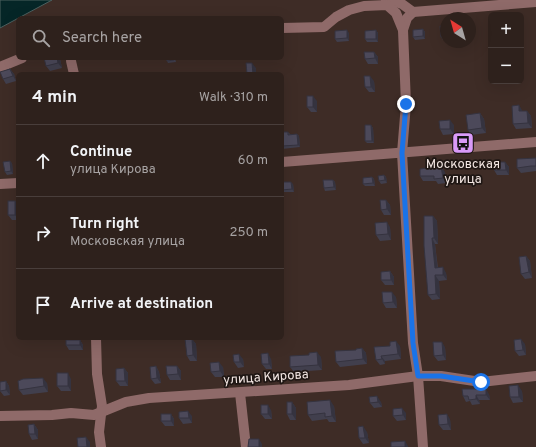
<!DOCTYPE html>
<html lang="en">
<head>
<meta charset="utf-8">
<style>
	:root { --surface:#2e211c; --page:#3a2e29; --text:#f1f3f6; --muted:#a7a3a3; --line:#493e3b }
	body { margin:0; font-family:Overpass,sans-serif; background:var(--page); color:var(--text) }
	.controls { position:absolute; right:12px; top:12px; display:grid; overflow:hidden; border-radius:6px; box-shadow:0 4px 16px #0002 }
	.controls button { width:36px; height:36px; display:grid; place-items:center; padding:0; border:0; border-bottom:1px solid var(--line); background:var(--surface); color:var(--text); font:20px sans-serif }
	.compass { position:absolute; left:440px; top:12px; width:36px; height:36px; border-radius:50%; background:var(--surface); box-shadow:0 4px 16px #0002; rotate:323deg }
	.stop { position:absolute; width:12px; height:12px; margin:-9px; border:3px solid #1a73e8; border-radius:50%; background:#fff }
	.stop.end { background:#1a73e8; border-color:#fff; box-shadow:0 1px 4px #0008 }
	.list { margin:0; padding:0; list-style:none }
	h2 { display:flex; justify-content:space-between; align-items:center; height:52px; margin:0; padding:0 16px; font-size:17px }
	h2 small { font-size:13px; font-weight:400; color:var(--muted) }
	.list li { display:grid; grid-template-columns:26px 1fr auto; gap:12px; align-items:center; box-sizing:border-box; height:72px; padding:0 16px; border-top:1px solid var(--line) }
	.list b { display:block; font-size:15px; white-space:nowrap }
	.list p { margin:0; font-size:13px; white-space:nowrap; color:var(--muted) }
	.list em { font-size:13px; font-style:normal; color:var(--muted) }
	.icon { flex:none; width:22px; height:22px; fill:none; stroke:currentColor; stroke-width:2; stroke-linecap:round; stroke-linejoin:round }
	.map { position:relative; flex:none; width:536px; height:447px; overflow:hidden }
	.search { position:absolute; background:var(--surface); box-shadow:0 4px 16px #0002; left:16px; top:16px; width:268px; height:44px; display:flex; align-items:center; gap:10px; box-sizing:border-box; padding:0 14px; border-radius:6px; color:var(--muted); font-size:15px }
	.panel { position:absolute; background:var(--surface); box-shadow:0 4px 16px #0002; left:16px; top:72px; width:268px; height:268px; border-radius:6px }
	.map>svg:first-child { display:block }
	.water { fill:#052627; stroke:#4c605f }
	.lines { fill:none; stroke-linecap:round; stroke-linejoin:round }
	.minor { stroke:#8f6a69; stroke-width:10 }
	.wall { fill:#413f4d }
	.shaded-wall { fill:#35333f }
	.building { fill:#4c495a; stroke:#35333f }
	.route { stroke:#1a73e8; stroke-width:5 }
	.labels { text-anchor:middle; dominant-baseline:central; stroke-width:3.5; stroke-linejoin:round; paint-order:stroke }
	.poi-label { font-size:13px; fill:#f2e6e2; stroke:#1f1714 }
	.street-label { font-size:13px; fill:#f2e6e2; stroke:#1f1714 }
</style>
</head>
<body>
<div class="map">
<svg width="536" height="447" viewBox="0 0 536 447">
	<rect width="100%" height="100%" fill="#3e2c26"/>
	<!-- water -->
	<polygon class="water" points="0,0 52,0 0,28"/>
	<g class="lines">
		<!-- minor -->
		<g class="minor">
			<polyline points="386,0 387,5 393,1 402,4 413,12 407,18 403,30 406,104 402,153 413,343 418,376 423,447"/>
			<polyline points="413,12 536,2"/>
			<polyline points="282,28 324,27 336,17 349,10 364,6 387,5 396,13 403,30"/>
			<polyline points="71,61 74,74"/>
			<polyline points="0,67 22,58"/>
			<polyline points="282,162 536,142"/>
			<polyline points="0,184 18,183"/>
			<polyline points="96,338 97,374 102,406 99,432 101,447"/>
			<polyline points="240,393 246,447"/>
			<polyline points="0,416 52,415 71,413 94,415 126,402 149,398 349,385 418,376 441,376 481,382 536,376"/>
		</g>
	</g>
	<!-- wall -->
	<g class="wall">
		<polygon points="446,26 446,40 443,40 441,37"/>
		<polygon points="423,29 425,32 425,39 415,40 413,37"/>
		<polygon points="376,30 378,33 378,42 367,42 365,39"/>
		<polygon points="349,33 349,41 337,42 335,39"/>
		<polygon points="374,52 378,57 378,64 368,64 365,59"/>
		<polygon points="175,58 176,62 168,63 167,61"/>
		<polygon points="60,59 62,68 50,71 46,66"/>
		<polygon points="10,69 14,74 16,81 6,84 3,79"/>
		<polygon points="374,81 375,92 369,92 365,87"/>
		<polygon points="317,101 317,112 311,112 307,107"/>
		<polygon points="522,111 527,111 531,116 532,128 516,129 513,124"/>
		<polygon points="480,113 484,119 486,133 471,135 468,130"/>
		<polygon points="371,125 373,128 374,143 367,143 365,141"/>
		<polygon points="454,125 454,134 443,135 440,129"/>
		<polygon points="282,132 288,132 290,134 297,134 299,136 300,147 282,149"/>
		<polygon points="536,158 536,171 521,173 517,168"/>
		<polygon points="505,162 509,167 509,175 497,175 494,170"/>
		<polygon points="12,163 13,174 7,175 5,172"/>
		<polygon points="445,172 446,183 438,184 436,181 423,181 420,176"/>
		<polygon points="384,175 386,177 387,183 381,184 379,181"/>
		<polygon points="372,177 374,179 375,186 365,186 363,184"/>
		<polygon points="333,180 335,182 336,190 325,191 324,188"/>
		<polygon points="282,182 293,184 294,192 283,192 282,191"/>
		<polygon points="386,200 390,205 391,215 384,215 381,210"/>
		<polygon points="15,201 18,205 18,220 12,220 8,215"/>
		<polygon points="433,216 437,221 438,244 435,244 438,268 446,273 447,280 439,281 440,299 432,300 428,295"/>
		<polygon points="390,227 391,240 380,241 376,235"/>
		<polygon points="526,256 530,261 532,278 525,279 521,274"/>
		<polygon points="390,271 394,277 394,285 385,285 381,280"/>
		<polygon points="396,297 397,308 386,308 383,303"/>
		<polygon points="192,339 196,344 197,361 190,361 187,356"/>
		<polygon points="80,340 83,345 83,350 69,350 66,345"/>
		<polygon points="525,344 526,355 519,356 515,351"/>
		<polygon points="400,346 401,359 385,361 385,364 380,365 376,360 374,347"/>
		<polygon points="445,347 446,360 438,361 434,356"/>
		<polygon points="362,348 366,353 367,364 340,367 336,362 356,350"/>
		<polygon points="309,355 321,357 322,370 294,372 290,367"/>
		<polygon points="243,359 244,367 238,368 234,362"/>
		<polygon points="271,359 272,369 266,369 262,364"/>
		<polygon points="156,366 159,372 161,383 155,384 151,379"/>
		<polygon points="177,366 181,371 181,380 170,380 167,375"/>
		<polygon points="223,367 224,377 215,377 211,372"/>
		<polygon points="124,368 128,373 128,386 120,386 116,381"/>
		<polygon points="71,379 71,391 61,391 57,386"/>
		<polygon points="6,381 9,386 10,395 4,396 0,391"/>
		<polygon points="47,383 48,392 23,395 19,390"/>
		<polygon points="522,391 523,402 513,403 510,397"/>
		<polygon points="489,394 490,400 479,400 480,404 472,405 470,401 466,402 463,396"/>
		<polygon points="292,402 296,408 296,420 290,420 287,414"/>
		<polygon points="381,402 382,407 374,408 370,403"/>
		<polygon points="334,406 336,422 329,422 327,419 312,421 308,415"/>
		<polygon points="271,410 272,419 265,419 261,414"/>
		<polygon points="406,413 406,420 397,421 393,416"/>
		<polygon points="171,414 174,419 174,426 165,426 161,421"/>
		<polygon points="192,416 192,423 183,424 179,418"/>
		<polygon points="450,419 451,430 443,430 439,425"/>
		<polygon points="34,424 38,430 38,439 32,440 29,434"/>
		<polygon points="367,432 369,443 363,444 359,438"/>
	</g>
	<!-- shaded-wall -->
	<g class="shaded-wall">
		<polygon points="423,29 425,32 425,39 423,36"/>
		<polygon points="347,30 349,33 349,41 347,38"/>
		<polygon points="376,30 378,33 378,42 376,39"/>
		<polygon points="374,52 378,57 378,64 375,58"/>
		<polygon points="57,58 59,58 60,59 62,68 58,63"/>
		<polygon points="252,63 256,68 256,74 253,74"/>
		<polygon points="10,69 14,74 16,81 13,76"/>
		<polygon points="370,76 374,81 375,92 371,87"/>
		<polygon points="313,96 317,101 317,112 313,107"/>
		<polygon points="519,105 522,110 522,116 519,111"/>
		<polygon points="527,111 531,116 532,128 528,123"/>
		<polygon points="480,113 484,119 486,133 482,128"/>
		<polygon points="450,120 454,125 454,134 450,129"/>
		<polygon points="371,125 373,128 374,143 372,141"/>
		<polygon points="297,134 299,136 300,147 298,145"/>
		<polygon points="10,161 12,163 13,174 11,171"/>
		<polygon points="505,162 509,167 509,175 506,170"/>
		<polygon points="441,166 445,172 446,183 443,178"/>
		<polygon points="384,175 386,177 387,183 385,180"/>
		<polygon points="372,177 374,179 375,186 373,183"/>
		<polygon points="333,180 335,182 336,190 334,187"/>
		<polygon points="291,182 293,184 294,192 292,189"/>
		<polygon points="386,200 390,205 391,215 387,209"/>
		<polygon points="15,201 18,205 18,219 15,215"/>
		<polygon points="433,216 437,221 438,244 434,238"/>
		<polygon points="387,222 390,227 391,240 388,234"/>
		<polygon points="432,238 435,244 438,273 435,268"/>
		<polygon points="526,256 530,261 532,278 529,272"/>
		<polygon points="443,267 446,273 447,280 443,275"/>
		<polygon points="390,271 394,277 394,285 391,280"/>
		<polygon points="435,275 439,281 440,299 436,294"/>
		<polygon points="392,292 396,297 397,308 393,302"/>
		<polygon points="192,339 196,344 197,361 193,355"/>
		<polygon points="521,339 525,344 526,355 523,350"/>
		<polygon points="80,340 83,345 83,350 80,345"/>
		<polygon points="396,341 400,346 401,359 398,354"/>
		<polygon points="442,342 445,347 446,360 443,355"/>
		<polygon points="362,348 366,353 367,364 363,359"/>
		<polygon points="317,352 321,357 322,370 318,365"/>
		<polygon points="268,353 271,359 272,369 269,364"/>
		<polygon points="239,354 243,359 244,367 240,362"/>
		<polygon points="381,356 385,361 385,364 382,359"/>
		<polygon points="219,362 223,367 224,377 220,371"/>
		<polygon points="156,366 159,372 161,383 157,378"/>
		<polygon points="177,366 181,371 181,380 178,374"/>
		<polygon points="124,368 128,373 128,386 125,381"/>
		<polygon points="68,373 71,379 71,391 68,386"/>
		<polygon points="43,378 47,383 48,392 44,386"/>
		<polygon points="6,381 9,386 10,395 6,390"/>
		<polygon points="518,385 522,391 523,402 519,397"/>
		<polygon points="486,389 489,394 490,400 486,395"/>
		<polygon points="476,395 479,400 480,404 476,399"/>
		<polygon points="377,396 381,402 382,407 378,402"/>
		<polygon points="330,400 334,406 336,422 332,416"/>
		<polygon points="292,402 296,408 296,420 292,414"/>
		<polygon points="268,405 271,410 272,419 268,414"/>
		<polygon points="402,408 406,413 406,420 403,415"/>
		<polygon points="188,411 192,416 192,423 189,418"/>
		<polygon points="171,414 174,419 174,426 171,421"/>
		<polygon points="447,414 450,419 451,430 448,424"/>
		<polygon points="34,424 38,430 38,439 35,434"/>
		<polygon points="363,426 367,432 369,443 365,438"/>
		<polygon points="86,437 90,442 90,447 87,447"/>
		<polygon points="259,439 262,444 262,447 259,447"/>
		<polygon points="405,441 408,446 408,447 405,447"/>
	</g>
	<!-- building -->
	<g class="building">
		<polygon points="440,26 446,26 446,37 441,37"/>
		<polygon points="423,29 423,36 413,37 413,30"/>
		<polygon points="347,30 347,38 335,39 335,31"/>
		<polygon points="376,30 376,39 365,39 365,31"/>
		<polygon points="364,52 374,52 375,58 365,59"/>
		<polygon points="44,58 57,58 58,63 46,66"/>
		<polygon points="166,58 174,58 174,60 167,61"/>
		<polygon points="246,63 252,63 253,74 247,74"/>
		<polygon points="10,69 13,76 3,79 0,72"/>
		<polygon points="364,76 370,76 371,87 365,87"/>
		<rect x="307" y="96" width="6" height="11"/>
		<polygon points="519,105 519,111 527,111 528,123 513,124 512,106"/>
		<polygon points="480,113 482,128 468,130 466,115"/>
		<polygon points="450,120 450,129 440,129 439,121"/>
		<polygon points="365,125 371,125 372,141 365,141"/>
		<polygon points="282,132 288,132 288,135 297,134 298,145 282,146"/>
		<polygon points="536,158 536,166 531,166 517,168 517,159"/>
		<polygon points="10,161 11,171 5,172 3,162"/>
		<polygon points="494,162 505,162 506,170 494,170"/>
		<polygon points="441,166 443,178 434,179 434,176 420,176 420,169"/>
		<polygon points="384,175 385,180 379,181 378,176"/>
		<polygon points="372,177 373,183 363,184 363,178"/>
		<polygon points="323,180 333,180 334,187 324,188"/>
		<polygon points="282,182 291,182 292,189 282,190"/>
		<polygon points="380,200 386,200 387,209 381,210"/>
		<rect x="8" y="201" width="7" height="14"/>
		<polygon points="424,216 433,216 434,238 432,238 435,268 443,267 443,275 435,275 436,294 428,295 424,246"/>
		<polygon points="387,222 388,234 376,235 375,223"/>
		<polygon points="526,256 529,272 521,274 519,257"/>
		<polygon points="390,271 391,280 381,280 381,272"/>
		<polygon points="382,292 392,292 393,302 383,303"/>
		<polygon points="185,339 192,339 193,355 187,356"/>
		<polygon points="521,339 523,350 515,351 514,340"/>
		<rect x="66" y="340" width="14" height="5"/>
		<polygon points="396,341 398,354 381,356 382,359 376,360 374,347 390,346 390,342"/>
		<polygon points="433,342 442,342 443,355 434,356"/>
		<polygon points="362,348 363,359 336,362 335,351 356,350 356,349"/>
		<polygon points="317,352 318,365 290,367 290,356 309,355 309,353"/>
		<polygon points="268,353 269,364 262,364 261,354"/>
		<polygon points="239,354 240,362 234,362 233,355"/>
		<polygon points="219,362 220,371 211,372 210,363"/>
		<polygon points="156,366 157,378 151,379 150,367"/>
		<polygon points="166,366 177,366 178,374 167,375"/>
		<polygon points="124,368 125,381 116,381 116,369"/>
		<rect x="57" y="373" width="11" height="13"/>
		<polygon points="43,378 44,386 19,390 18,381 23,379"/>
		<polygon points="6,381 6,390 0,391 0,382"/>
		<polygon points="518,385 519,397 510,397 509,386"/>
		<polygon points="462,389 486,389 486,395 476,395 476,399 469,400 468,396 463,396"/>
		<polygon points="377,396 378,402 370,403 369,397"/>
		<polygon points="330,400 332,416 325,417 325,413 308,415 307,402"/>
		<rect x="287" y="402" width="5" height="12"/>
		<rect x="261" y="405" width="7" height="9"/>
		<polygon points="402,408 403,415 393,416 393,409"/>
		<polygon points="188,411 189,418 179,418 179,412"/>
		<rect x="161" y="414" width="10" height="7"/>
		<polygon points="447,414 448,424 439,425 438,415"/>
		<polygon points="34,424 35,434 29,434 28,425"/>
		<polygon points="363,426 365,438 359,438 358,427"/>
		<polygon points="86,437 87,447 78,447 77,438"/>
		<polygon points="249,439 259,439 259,447 248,447"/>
		<polygon points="405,441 405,447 391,447 391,442"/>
	</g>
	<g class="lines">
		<!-- route -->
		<polyline class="route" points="406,104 402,153 413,343 418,376 441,376 481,382"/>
	</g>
	<!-- icons -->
	<defs>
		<g id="bus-square" transform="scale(1.15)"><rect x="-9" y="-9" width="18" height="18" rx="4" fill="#d99af8" stroke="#1f1714"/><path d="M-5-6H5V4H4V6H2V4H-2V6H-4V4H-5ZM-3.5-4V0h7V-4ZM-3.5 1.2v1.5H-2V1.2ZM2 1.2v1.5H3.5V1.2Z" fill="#111"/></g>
	</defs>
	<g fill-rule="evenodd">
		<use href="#bus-square" x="463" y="143"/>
	</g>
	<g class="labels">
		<!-- poi labels -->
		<g class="poi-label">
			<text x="463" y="165">Московская<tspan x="463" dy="15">улица</tspan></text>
		</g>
		<!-- street labels -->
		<g class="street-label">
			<text transform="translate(266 378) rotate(-4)">улица Кирова</text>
		</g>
	</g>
</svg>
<div class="controls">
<button>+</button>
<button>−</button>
</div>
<svg class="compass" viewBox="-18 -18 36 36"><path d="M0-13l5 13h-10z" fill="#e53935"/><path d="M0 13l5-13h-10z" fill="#a7a3a3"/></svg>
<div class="stop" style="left:481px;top:382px"></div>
<div class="stop end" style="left:406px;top:104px"></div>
<div class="search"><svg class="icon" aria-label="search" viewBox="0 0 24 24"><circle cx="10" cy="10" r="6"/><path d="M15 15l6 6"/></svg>Search here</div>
<section class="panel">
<h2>4 min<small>Walk · 310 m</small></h2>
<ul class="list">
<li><svg class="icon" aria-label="ahead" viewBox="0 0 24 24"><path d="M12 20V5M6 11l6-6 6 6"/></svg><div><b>Continue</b><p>улица Кирова</p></div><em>60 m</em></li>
<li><svg class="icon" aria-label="right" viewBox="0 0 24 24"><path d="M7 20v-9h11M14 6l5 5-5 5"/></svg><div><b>Turn right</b><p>Московская улица</p></div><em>250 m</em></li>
<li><svg class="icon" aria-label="arrive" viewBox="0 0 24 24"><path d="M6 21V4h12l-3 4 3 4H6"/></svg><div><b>Arrive at destination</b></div></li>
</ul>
</section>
</div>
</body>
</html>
